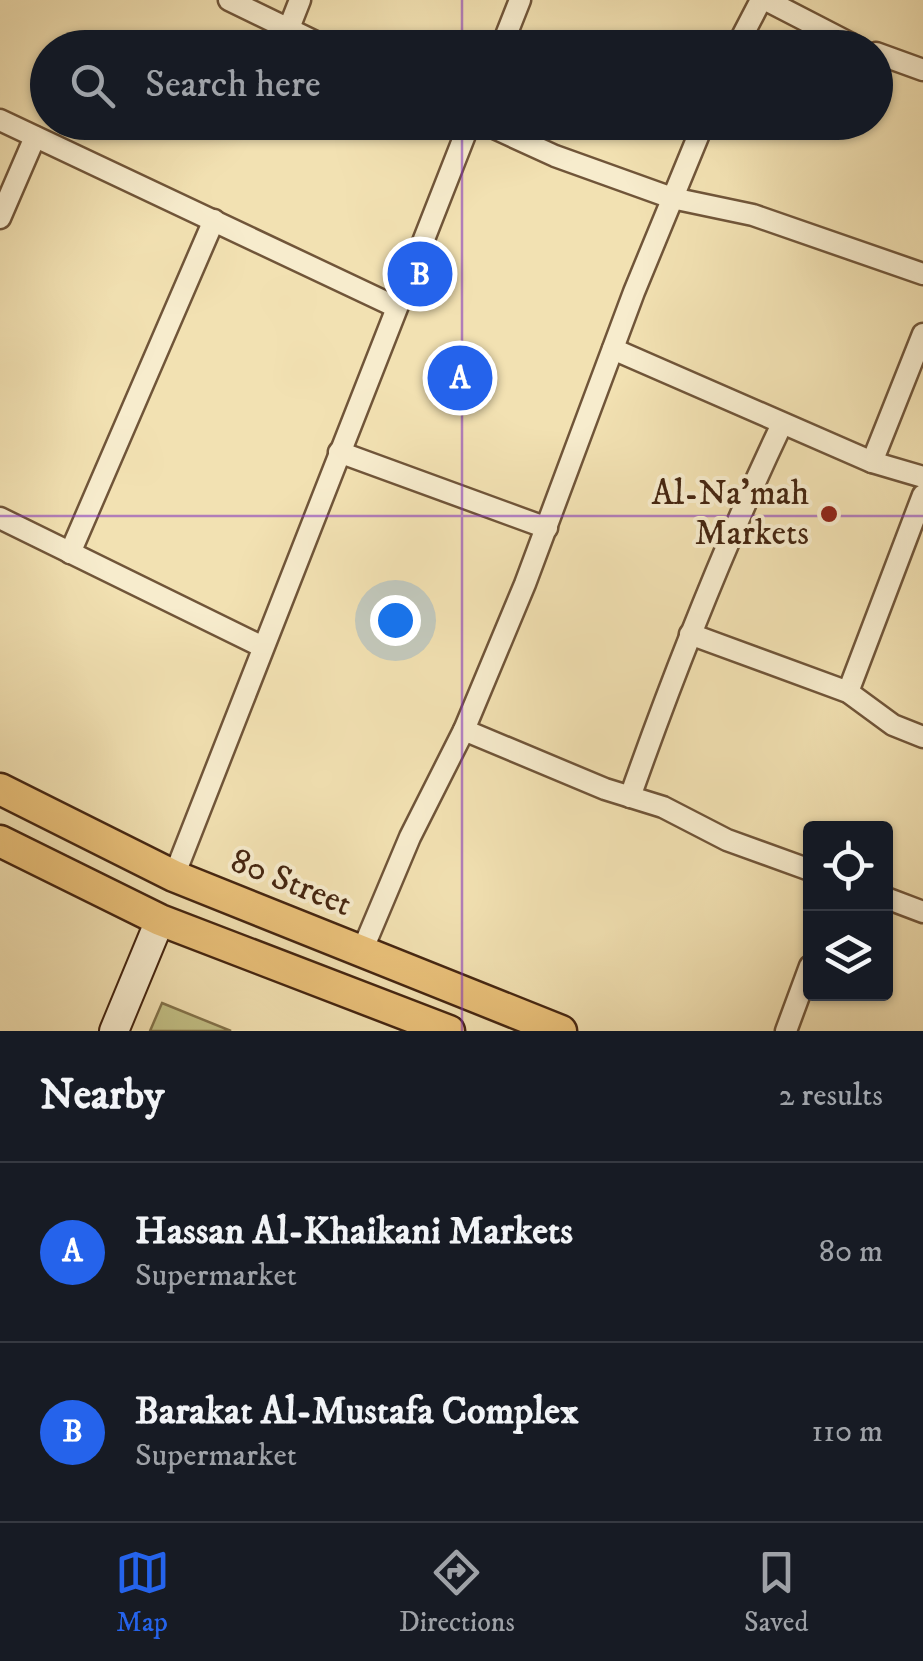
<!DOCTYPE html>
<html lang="en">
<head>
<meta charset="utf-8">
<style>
	:root { --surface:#171b24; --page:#242831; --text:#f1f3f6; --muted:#9ea1a6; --line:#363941; --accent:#2563eb }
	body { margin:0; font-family:"IM FELL DW Pica",serif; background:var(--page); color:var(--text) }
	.controls { position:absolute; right:30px; bottom:30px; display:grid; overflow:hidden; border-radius:10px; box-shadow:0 2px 8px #0004 }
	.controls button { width:90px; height:90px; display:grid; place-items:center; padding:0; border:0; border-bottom:2px solid var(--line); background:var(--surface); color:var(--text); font:50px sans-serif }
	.you { position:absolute; left:395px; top:620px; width:35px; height:35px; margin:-25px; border:8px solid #fff; border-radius:50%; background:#1a73e8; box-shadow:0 0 0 15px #1a73e833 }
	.badge { display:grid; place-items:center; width:65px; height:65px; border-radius:50%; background:var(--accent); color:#fff; font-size:32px; font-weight:700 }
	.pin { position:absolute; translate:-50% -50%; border:5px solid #fff; box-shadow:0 2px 10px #0006 }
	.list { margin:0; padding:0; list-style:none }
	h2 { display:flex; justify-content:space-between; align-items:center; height:130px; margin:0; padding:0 40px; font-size:42px }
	h2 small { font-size:32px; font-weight:400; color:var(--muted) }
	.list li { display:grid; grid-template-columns:65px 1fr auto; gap:30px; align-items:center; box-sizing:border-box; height:180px; padding:0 40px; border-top:2px solid var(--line) }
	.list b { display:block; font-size:38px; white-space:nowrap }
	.list p { margin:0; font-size:32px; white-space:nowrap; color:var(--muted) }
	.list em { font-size:32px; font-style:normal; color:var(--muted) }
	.icon { flex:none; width:55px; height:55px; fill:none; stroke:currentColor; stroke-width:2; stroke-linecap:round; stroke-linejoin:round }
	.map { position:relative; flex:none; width:923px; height:1031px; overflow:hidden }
	.search { position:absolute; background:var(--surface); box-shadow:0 2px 8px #0004; left:30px; right:30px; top:30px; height:110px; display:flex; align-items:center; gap:25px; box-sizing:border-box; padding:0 35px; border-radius:55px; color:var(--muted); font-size:38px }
	.sheet { height:490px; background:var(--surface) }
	nav { display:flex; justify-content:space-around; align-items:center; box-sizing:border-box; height:140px; border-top:2px solid var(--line); background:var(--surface); font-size:28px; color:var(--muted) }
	nav a { display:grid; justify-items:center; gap:5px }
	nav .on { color:var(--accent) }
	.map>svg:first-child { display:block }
	.green { fill:#c3c187; stroke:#84744c; stroke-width:2.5 }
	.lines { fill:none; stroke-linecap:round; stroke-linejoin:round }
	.street-casing { stroke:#705539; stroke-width:25 }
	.secondary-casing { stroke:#452611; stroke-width:32 }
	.primary-casing { stroke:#452611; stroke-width:35 }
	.street { stroke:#f7eccd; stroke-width:20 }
	.secondary { stroke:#f7eccd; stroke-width:28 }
	.primary { stroke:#e9c079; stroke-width:30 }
	.grid { fill:none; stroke:#7b2cbf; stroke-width:2.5; stroke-opacity:0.55 }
	.poi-dot { fill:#8f2418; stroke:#f7eccd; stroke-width:4 }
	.labels { text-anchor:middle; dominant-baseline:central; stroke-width:8; stroke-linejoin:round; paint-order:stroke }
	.poi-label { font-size:35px; fill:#452611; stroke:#f7eccd; text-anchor:end }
	.street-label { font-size:35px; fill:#452611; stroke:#f7eccd }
</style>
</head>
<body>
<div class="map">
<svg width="923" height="1031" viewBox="0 0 923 1031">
	<rect width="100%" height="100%" fill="#f2e1b2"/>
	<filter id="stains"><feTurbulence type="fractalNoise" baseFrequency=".002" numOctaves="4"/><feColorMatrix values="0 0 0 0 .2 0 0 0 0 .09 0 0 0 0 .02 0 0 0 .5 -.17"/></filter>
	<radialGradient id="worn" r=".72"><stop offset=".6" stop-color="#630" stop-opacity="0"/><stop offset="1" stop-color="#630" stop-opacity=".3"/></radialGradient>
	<!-- green -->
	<polygon class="green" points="162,1003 231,1031 150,1031"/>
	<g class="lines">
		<!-- street casing -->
		<g class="street-casing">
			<g id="street">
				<polyline points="229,0 328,48"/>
				<polyline points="766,0 859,48"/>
				<polyline points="289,28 300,0"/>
				<polyline points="501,48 520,0"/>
				<polyline points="736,48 761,0"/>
				<polyline points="876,53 923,70"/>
				<polyline points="0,120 396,307"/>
				<polyline points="481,122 555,156 672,198 753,215 923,274"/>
				<polyline points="0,218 35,137"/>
				<polyline points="613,349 872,462 923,477"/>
				<polyline points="339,452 547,528"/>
				<polyline points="872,462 923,334"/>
				<polyline points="0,518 263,647"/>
				<polyline points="70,553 214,220"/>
				<polyline points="690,634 848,692 893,725 923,737"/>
				<polyline points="848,692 923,495"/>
				<polyline points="464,730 605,789 663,807 727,840 810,870"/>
				<path d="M630,797C675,670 724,546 782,424"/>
				<polyline points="174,876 470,122"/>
				<polyline points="886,898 923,912"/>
				<polyline points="362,951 410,837 464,730 525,584 634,292 704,122"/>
				<polyline points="786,1031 810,966"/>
			</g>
		</g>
		<!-- secondary casing -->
		<g class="secondary-casing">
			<polyline id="secondary" points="114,1031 160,920"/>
		</g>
		<!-- primary casing -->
		<g class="primary-casing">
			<g id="primary">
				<polyline points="0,789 174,876 561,1031"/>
				<polyline points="0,841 160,920 449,1031"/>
			</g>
		</g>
		<!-- street -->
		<use href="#street" class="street"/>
		<!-- secondary -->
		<use href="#secondary" class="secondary"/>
		<!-- primary -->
		<use href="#primary" class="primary"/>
	</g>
	<!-- grid -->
	<path class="grid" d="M462,0V48M462,122V1031M0,516H923"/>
	<!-- markers -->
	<circle class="poi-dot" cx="829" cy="514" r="10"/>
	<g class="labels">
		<!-- poi labels -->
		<g class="poi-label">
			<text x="809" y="494">Al-Na’mah<tspan x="809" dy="40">Markets</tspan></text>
		</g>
		<!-- street labels -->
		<g class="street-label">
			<text transform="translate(291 883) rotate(22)">80 Street</text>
		</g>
	</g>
	<rect width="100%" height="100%" filter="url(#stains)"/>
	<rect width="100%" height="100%" fill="url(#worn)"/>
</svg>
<div class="controls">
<button><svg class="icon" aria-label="locate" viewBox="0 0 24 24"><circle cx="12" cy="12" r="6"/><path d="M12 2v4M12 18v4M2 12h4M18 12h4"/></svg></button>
<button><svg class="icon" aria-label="layers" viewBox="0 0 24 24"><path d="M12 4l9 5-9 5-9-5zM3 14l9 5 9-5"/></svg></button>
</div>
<div class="you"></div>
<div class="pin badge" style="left:460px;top:378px">A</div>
<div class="pin badge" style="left:420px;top:274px">B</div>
<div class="search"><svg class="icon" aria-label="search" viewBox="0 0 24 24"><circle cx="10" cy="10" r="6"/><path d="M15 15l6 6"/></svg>Search here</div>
</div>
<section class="sheet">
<h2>Nearby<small>2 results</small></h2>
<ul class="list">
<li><span class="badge">A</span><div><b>Hassan Al-Khaikani Markets</b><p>Supermarket</p></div><em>80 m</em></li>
<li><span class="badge">B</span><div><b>Barakat Al-Mustafa Complex</b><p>Supermarket</p></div><em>110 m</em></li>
</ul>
</section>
<nav>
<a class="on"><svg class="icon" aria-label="map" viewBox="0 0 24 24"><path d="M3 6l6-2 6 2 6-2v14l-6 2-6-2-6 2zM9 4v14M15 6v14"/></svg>Map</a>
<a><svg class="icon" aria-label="directions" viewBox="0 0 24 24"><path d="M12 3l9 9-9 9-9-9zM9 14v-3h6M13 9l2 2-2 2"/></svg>Directions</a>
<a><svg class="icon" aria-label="saved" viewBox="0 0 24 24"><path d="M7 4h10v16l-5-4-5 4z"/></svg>Saved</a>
</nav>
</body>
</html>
